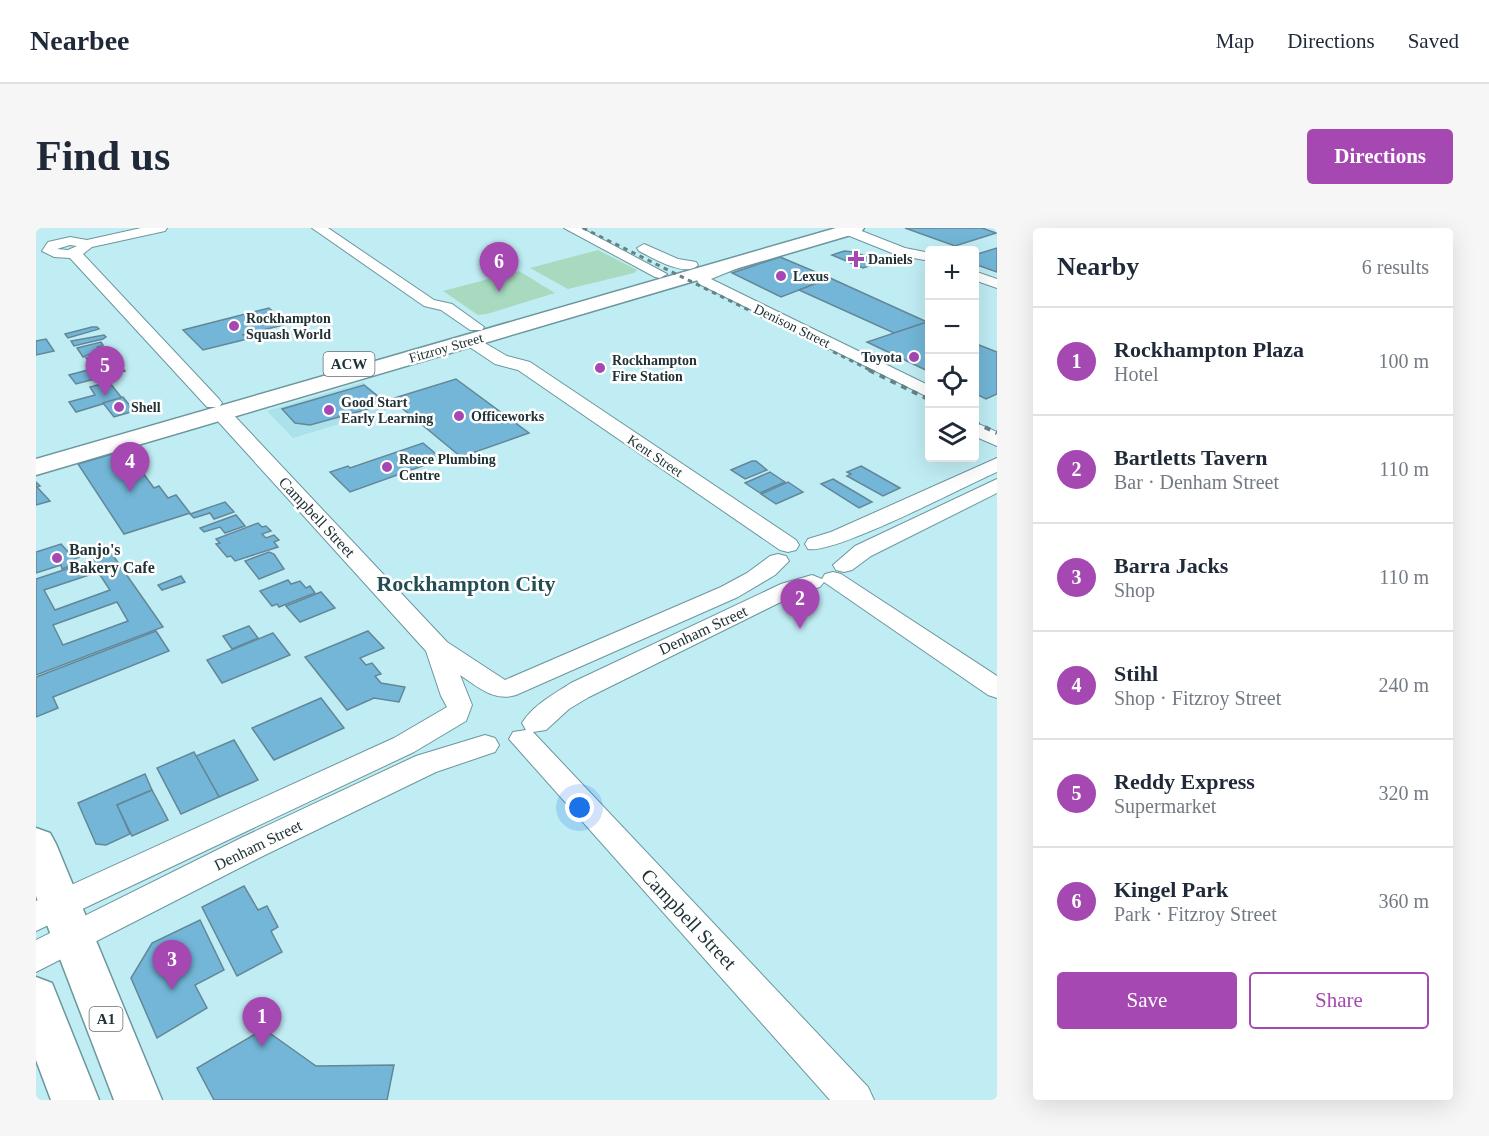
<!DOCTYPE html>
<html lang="en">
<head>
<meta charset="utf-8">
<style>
	:root { --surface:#fff; --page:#f6f6f7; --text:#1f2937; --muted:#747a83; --line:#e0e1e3; --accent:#a548b2 }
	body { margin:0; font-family:"Times New Roman",serif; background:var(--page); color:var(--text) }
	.controls { position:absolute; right:18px; top:18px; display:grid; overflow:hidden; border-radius:6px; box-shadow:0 6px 24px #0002 }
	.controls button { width:54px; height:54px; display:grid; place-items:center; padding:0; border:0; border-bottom:2px solid var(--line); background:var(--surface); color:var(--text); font:30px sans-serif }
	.you { position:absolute; left:544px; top:580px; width:21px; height:21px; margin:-15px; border:4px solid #fff; border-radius:50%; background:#1a73e8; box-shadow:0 0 0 9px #1a73e833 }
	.badge { display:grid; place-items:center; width:39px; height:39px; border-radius:50%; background:var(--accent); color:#fff; font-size:20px; font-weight:700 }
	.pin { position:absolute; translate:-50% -50px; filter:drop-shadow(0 2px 3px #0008) }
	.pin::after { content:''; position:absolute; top:32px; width:21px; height:18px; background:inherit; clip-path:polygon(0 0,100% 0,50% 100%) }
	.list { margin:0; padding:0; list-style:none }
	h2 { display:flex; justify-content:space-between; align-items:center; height:78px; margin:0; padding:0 24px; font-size:26px }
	h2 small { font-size:20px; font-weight:400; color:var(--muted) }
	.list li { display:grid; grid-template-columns:39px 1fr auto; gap:18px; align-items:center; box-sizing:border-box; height:108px; padding:0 24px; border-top:2px solid var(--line) }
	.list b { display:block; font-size:22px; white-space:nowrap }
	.list p { margin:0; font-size:20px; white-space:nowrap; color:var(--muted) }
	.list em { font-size:20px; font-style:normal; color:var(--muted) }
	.actions { display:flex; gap:12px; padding:18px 24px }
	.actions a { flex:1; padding:14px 0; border:2px solid var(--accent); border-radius:6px; text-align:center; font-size:21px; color:var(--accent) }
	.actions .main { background:var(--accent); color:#fff }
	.icon { flex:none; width:33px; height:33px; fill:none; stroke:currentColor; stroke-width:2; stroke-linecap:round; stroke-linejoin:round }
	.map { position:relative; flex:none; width:961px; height:872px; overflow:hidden; border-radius:6px }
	header { display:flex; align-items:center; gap:36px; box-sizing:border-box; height:84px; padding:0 30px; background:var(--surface); border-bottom:2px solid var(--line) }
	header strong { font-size:28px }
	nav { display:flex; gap:33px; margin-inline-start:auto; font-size:21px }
	.intro { display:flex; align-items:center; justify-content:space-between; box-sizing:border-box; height:144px; padding:0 36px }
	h1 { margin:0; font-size:42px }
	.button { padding:15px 27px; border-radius:6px; background:var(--accent); color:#fff; font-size:21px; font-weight:700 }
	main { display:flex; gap:36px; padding:0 36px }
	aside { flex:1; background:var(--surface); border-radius:6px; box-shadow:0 6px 24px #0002 }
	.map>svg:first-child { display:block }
	.built { fill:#abe1ea }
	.green { fill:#a8dabf }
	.building { fill:#73b6d7; stroke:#648798; stroke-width:1.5; fill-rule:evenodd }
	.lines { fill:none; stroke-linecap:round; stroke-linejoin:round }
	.minor-casing { stroke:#6b969c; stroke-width:2 }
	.major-casing { stroke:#6b969c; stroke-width:3 }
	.highway-casing { stroke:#6b969c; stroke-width:3 }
	.minor { fill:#fff; fill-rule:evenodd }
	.major { fill:#fff; fill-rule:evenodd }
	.highway { fill:#fff; fill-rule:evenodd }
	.rail-far1 { stroke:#658287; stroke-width:3; stroke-dasharray:4.5 4.5; stroke-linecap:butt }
	.rail { stroke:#658287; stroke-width:4; stroke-dasharray:6 6; stroke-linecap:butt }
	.poi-dot { fill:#a548b2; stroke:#fff; stroke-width:2 }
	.labels { text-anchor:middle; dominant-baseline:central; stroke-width:5; stroke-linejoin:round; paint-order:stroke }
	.far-poi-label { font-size:14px; font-weight:bold; fill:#213336; stroke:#fff; text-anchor:start }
	.far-street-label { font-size:14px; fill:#213336; stroke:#fff }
	.shield { fill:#fff; stroke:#647072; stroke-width:1.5 }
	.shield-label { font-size:15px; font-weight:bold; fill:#213336 }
	.street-label { font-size:16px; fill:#213336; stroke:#fff }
	.poi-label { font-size:16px; font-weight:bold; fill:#213336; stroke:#fff; text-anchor:start }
	.near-street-label { font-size:20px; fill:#213336; stroke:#fff }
	.district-label { font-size:22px; font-weight:bold; fill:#244e54; stroke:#fff }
</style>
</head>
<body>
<header>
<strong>Nearbee</strong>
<nav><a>Map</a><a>Directions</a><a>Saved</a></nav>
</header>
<div class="intro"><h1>Find us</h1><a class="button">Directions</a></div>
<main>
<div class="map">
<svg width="961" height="872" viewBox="0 0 961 872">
	<rect width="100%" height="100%" fill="#c0edf4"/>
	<!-- built -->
	<polygon class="built" points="327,154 356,180 257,210 231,183"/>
	<!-- green -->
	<g class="green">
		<polygon points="562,22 601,42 598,45 532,61 494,40"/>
		<polygon points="483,43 519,65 451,86 442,87 407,63"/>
	</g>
	<!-- building -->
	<g class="building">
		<polygon points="869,0 946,0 960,5 919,18"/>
		<polygon points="961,20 961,44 938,36 938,27"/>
		<polygon points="808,23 818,24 845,34 827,40 796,27"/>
		<polygon points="744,29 794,50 745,69 696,45"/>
		<polygon points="794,50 891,94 858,105 763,62"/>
		<polygon points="233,80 251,96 207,107 211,111 167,122 147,102"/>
		<polygon points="891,94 894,95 894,144 831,114"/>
		<polygon points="56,99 61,99 63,101 32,110 29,106"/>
		<polygon points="68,107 70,109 67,111 38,118 35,113"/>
		<polygon points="10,111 18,123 0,127 0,113"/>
		<polygon points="65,114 67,117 61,119 64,122 47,129 41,120"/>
		<polygon points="938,115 961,124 961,166 950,171 938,165"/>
		<polygon points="73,124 75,127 69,128 73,133 56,137 50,130"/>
		<polygon points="82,134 89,143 40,156 33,147"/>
		<polygon points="420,151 493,205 425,229 355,171"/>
		<polygon points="73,154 86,170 40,184 33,174 59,167 54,159"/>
		<polygon points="328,157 344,170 340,171 347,177 274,197 259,195 246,181"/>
		<polygon points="87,169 98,183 78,189 67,175"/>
		<polygon points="387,215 406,231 314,264 294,244 312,238 314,240"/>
		<polygon points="90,222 118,260 123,258 132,270 140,267 154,285 88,306 42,236"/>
		<polygon points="716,233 720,233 731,242 709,251 695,242"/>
		<polygon points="825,238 864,260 847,268 811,248 815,246 811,244"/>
		<polygon points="734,244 749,254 724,265 709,255"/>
		<polygon points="797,251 836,274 823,280 785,256"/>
		<polygon points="0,254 4,258 1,259 14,273 0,277"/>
		<polygon points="752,254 767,264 740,276 725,266"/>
		<polygon points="189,274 198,284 178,291 174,285 158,290 154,286"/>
		<polygon points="200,287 209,298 189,305 184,299 168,304 164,300"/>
		<polygon points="222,295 226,299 230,298 235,303 226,306 230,310 238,307 243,312 238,314 242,319 199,333 195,328 191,329 180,316 184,315 180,311"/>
		<polygon points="25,316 34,326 41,324 45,328 37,332 40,336 26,341 25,337 0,345 0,324"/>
		<polygon points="233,324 238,326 248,341 223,351 209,333"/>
		<path d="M76,326L127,399L0,447V351ZM62,344L74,362L19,382L8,362ZM81,374L92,393L27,417L17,397Z"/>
		<polygon points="145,348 149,354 126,362 122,357"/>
		<polygon points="252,352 255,356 264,353 270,360 274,358 279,365 243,379 241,376 236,378 224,363"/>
		<polygon points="285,364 299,380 264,394 250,378"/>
		<polygon points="213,398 222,410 196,421 187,408"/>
		<polygon points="120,403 133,423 17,469 22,480 0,489 0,449"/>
		<polygon points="332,403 348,420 324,430 330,437 336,435 345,446 339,448 345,455 369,459 363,474 338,470 311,482 269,429"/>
		<polygon points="237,405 254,427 186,455 171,432"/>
		<polygon points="285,470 308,500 238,532 216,500"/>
		<polygon points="198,512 222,552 183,569 160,528"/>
		<polygon points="158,524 183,569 145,586 121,540"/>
		<polygon points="109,546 116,562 81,577 94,606 70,617 60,616 42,575"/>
		<polygon points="116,562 132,592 96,608 81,577"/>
		<polygon points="208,658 222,682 231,678 242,699 235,703 246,724 201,748 166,679"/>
		<polygon points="164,692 188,742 159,757 171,780 121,810 95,750 116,715"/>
		<polygon points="228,801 280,838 358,837 351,872 178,872 161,840"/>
	</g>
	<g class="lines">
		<!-- minor casing -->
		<g class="minor-casing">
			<g id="minor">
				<path d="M105,0H131L129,3L56,19L47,26L183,171L186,175L183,179H171L34,30L18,29L6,23L12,14L34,9L51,12ZM34,17L41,18L32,22L21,21Z"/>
				<polygon points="276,0 292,0 398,72 416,76 448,99 446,102 434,102 405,82 388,78"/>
				<polygon points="528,0 545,0 631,46 624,50 619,49"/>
				<polygon points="806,0 818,0 869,20 894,25 894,33 861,27 806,5"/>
				<path d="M608,16L642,31L660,34L662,37C650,50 617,30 603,23L601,20Z"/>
				<polygon points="697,33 702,34 704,37 702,40 675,51 894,158 894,170 663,56 660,50 666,44"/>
				<polygon points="938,43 961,51 961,60 938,52"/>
				<polygon points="435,107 471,128 494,134 760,312 763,317 760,322 752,324 744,322 482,142 459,136 429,116 427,112"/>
				<path d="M185,179L192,181L411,414L469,452L685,359L711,345L734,328L742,326L750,328L753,333L739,347L702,369L480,467C458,474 442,459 424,447L436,477L430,493L378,524L0,703V673L358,510L411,479L405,468L390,423L178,189L176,185L178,181Z"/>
				<polygon points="938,194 961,204 961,218 938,208"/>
				<path d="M961,230V244C929,258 798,327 772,321L769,316L772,311L795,304Z"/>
				<polygon points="961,251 961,265 835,328 816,342 808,344 800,342 797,337 819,318"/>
				<path d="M797,344L805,346L961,448V470L952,467L788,354L784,359L761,366L553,469L533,481L510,502L497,504L832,859L838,872H794L473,511L477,504L490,502L486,495C497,477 518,466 535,455L745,356L776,347L786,351L789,346Z"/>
				<polygon points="449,507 459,510 463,517 459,524 400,544 229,627 0,744 0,712 207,609 380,528"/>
			</g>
		</g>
		<!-- major casing -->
		<g class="major-casing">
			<polygon id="major" points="800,0 828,0 825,4 0,247 0,231"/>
		</g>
		<!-- highway casing -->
		<g class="highway-casing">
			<g id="highway">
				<polygon points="0,600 14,605 20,616 126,872 78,872 0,668"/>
				<polygon points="0,749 16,755 63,872 15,872 0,832"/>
			</g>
		</g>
		<!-- minor -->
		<use href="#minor" class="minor"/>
		<!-- major -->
		<use href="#major" class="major"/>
		<!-- highway -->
		<use href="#highway" class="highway"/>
		<!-- rail-far1 -->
		<polyline class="rail-far1" points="547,0 836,143"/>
		<!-- rail -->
		<g class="rail">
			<polyline points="833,142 894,172"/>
			<polyline points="938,194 961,205"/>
		</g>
	</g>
	<!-- markers -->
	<g class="poi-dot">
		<path d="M817 22h6v6h6v6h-6v6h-6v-6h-6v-6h6z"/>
		<circle cx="745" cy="48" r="6"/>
		<circle cx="198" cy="98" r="6"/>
		<circle cx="878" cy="129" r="6"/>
		<circle cx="564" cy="140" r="6"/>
		<circle cx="83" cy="179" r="6"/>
		<circle cx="293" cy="182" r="6"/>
		<circle cx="423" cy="188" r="6"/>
		<circle cx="351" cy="239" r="6"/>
		<circle cx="21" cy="330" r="6"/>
	</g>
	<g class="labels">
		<!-- far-poi labels -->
		<g class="far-poi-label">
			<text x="832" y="31">Daniels</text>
			<text x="757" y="48">Lexus</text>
			<text x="210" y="90">Rockhampton<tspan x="210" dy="16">Squash World</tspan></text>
			<text x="866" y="129" text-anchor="end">Toyota</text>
			<text x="576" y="132">Rockhampton<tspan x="576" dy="16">Fire Station</tspan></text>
			<text x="305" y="174">Good Start<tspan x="305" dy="16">Early Learning</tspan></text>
			<text x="95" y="179">Shell</text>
			<text x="435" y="188">Officeworks</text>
			<text x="363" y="231">Reece Plumbing<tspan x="363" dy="16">Centre</tspan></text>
		</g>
		<!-- far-street labels -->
		<g class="far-street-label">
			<text transform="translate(756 98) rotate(26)">Denison Street</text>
			<text transform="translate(410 120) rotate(-16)">Fitzroy Street</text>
			<text transform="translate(619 228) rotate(34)">Kent Street</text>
		</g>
		<!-- shield labels -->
		<g class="shield">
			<rect x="287.5" y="124" width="51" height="24" rx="4.5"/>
			<rect x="53.5" y="779" width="33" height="24" rx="4.5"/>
		</g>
		<g class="shield-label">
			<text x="313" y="136">ACW</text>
			<text x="70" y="791">A1</text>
		</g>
		<!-- street labels -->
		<g class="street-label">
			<text transform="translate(281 289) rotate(47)">Campbell Street</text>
			<text transform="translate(667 402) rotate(-25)">Denham Street</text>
			<text transform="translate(222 617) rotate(-26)">Denham Street</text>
		</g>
		<!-- poi labels -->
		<g class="poi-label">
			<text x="33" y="321">Banjo's<tspan x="33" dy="18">Bakery Cafe</tspan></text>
		</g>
		<!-- near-street labels -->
		<g class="near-street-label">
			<text transform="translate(653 691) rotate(47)">Campbell Street</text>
		</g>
		<!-- district labels -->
		<g class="district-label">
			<text x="430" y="355">Rockhampton City</text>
		</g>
	</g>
</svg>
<div class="controls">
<button>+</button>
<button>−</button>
<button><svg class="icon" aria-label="locate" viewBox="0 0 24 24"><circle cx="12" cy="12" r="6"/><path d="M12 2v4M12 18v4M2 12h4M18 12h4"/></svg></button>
<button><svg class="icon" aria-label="layers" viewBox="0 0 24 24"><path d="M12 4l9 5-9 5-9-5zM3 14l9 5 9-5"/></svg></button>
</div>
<div class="you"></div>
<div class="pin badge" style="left:226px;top:819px">1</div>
<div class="pin badge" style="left:764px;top:401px">2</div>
<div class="pin badge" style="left:136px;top:762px">3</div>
<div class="pin badge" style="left:94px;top:264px">4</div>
<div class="pin badge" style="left:69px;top:168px">5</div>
<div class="pin badge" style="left:463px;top:64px">6</div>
</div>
<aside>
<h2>Nearby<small>6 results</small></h2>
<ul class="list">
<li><span class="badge">1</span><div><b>Rockhampton Plaza</b><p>Hotel</p></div><em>100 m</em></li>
<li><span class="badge">2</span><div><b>Bartletts Tavern</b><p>Bar · Denham Street</p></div><em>110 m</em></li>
<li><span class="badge">3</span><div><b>Barra Jacks</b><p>Shop</p></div><em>110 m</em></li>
<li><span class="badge">4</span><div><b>Stihl</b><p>Shop · Fitzroy Street</p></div><em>240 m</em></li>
<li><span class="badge">5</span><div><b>Reddy Express</b><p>Supermarket</p></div><em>320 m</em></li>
<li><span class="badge">6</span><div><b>Kingel Park</b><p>Park · Fitzroy Street</p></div><em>360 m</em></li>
</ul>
<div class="actions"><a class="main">Save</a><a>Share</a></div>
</aside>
</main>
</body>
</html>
